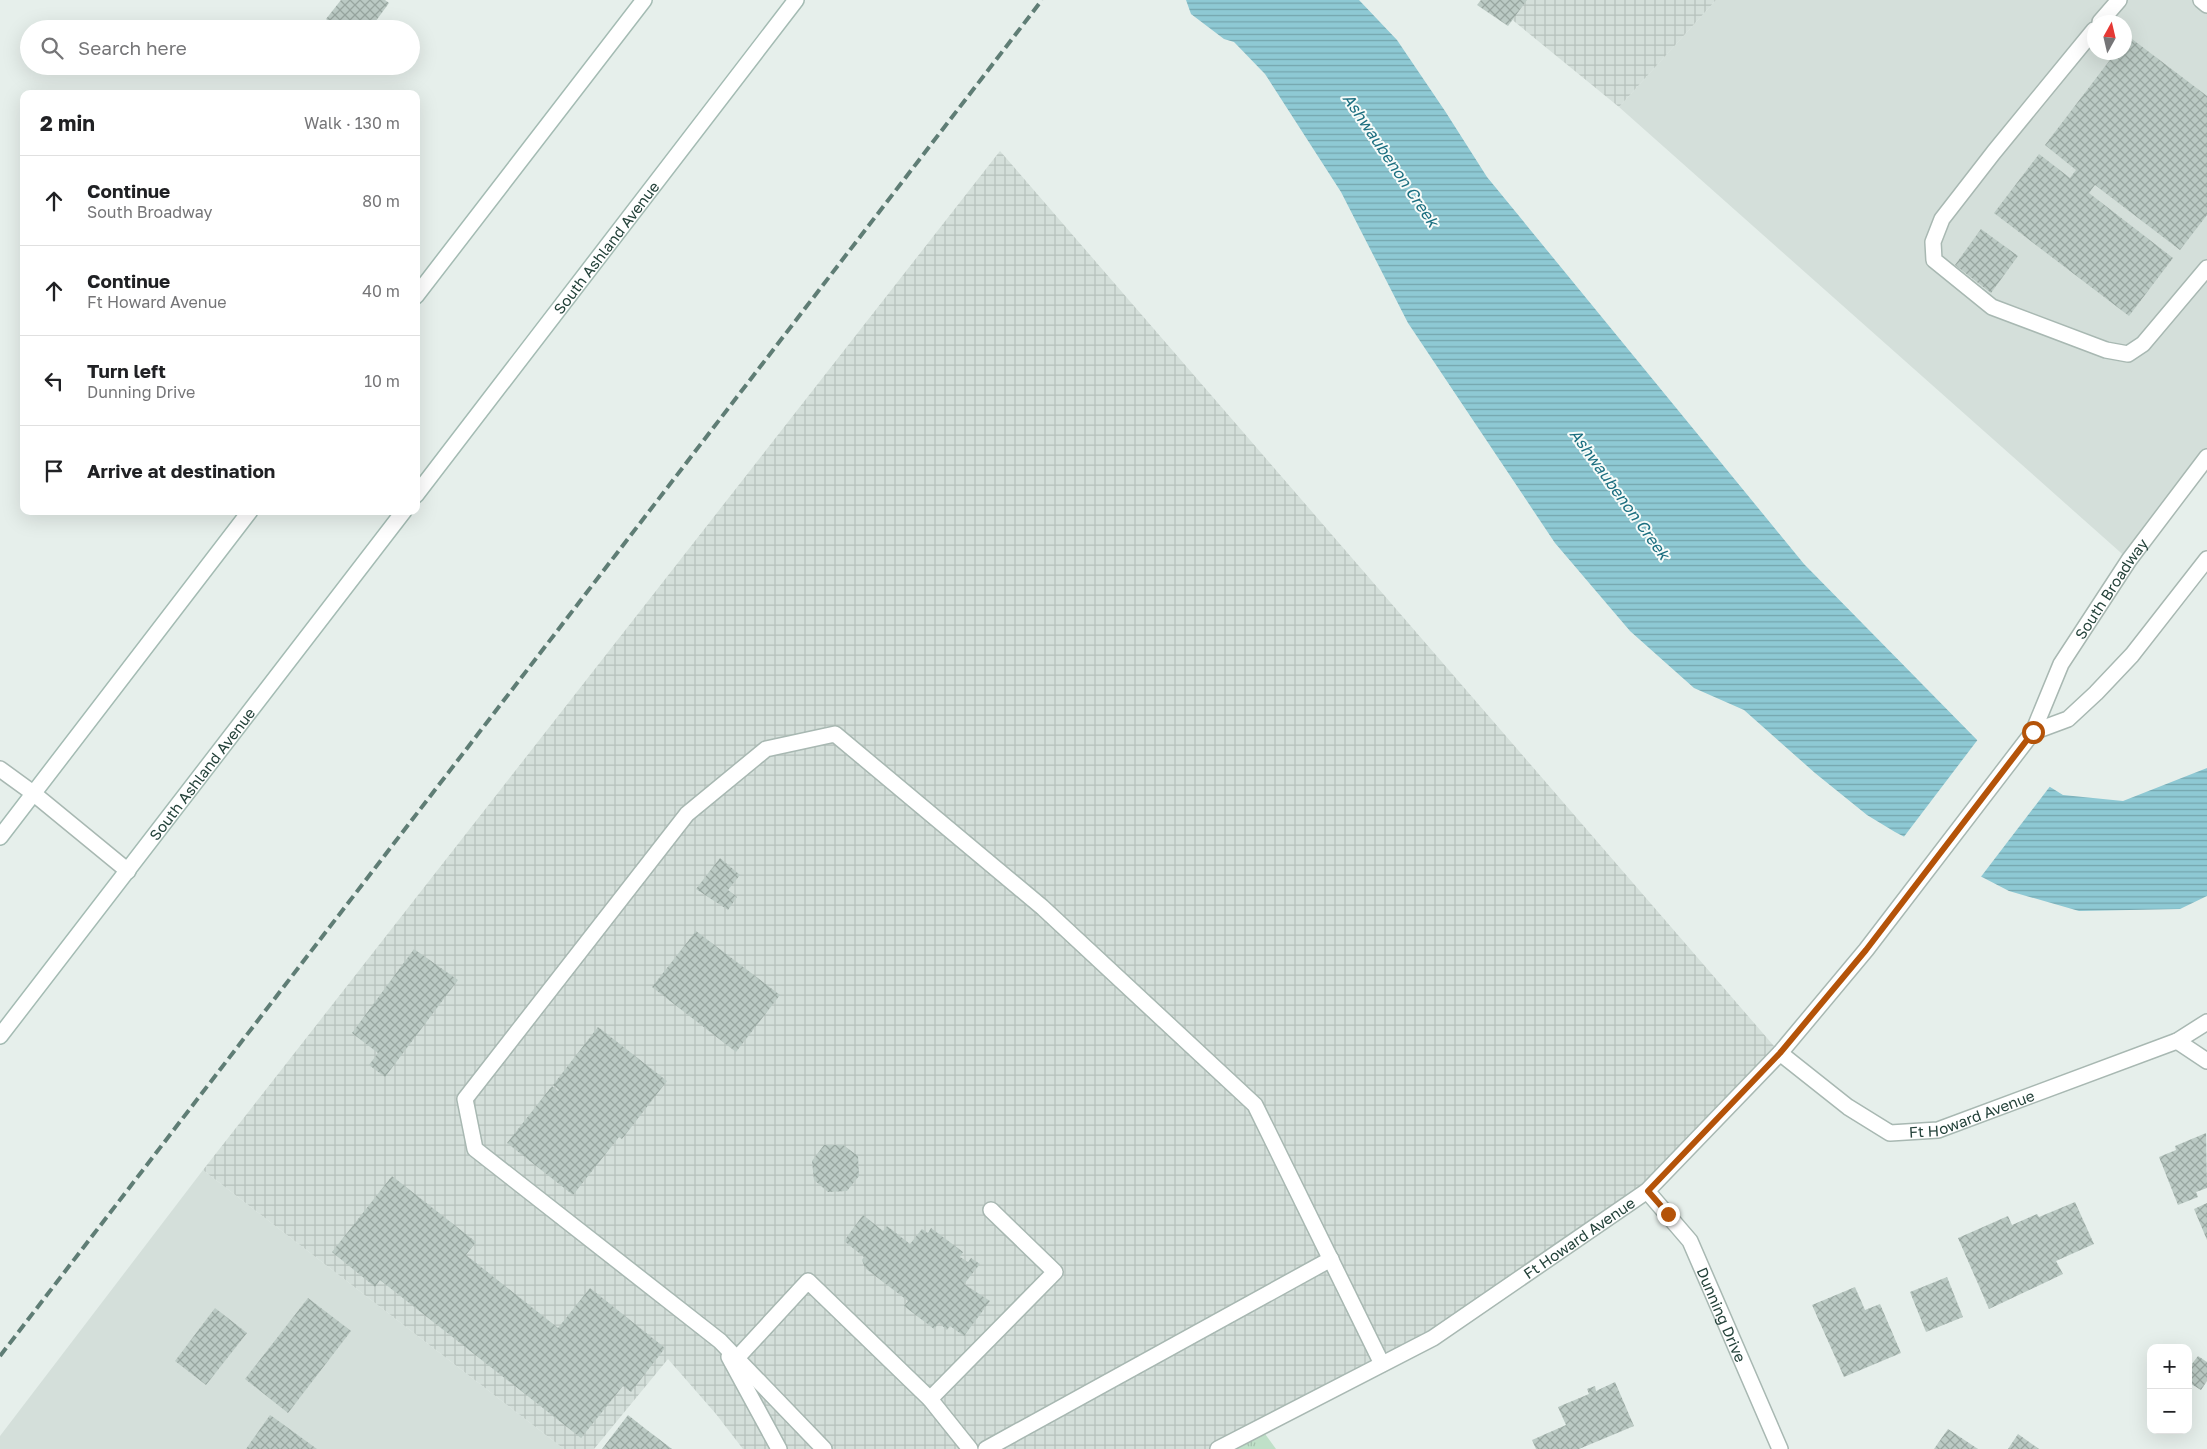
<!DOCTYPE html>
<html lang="en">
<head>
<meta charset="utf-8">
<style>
	:root { --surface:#fff; --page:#f6f6f6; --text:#202124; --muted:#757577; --line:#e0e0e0 }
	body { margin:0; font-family:"Golos Text",sans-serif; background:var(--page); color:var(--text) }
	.controls { position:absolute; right:15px; bottom:15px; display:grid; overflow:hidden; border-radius:10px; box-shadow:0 5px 20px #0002 }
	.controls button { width:45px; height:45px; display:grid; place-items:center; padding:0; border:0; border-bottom:1px solid var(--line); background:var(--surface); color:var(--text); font:25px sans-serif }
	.compass { position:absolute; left:2087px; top:15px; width:45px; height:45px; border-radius:50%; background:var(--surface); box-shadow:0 5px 20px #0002; rotate:8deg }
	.stop { position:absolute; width:15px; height:15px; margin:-11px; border:4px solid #b45309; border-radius:50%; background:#fff }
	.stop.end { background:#b45309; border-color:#fff; box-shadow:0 1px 5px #0008 }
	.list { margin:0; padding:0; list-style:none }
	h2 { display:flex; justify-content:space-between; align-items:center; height:65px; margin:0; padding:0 20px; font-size:21px }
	h2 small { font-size:16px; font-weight:400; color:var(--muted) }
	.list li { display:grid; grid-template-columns:32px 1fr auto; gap:15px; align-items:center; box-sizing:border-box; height:90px; padding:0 20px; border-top:1px solid var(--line) }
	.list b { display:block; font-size:19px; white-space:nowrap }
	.list p { margin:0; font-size:16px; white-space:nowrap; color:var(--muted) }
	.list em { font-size:16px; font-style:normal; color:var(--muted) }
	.icon { flex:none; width:28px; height:28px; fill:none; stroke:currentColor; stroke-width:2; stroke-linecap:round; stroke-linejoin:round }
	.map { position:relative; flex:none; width:2207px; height:1449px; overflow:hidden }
	.search { position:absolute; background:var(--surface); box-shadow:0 5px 20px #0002; left:20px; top:20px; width:400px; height:55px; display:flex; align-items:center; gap:12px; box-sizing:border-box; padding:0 18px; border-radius:28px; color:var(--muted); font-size:19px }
	.panel { position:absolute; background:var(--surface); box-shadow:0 5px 20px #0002; left:20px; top:90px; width:400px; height:425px; border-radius:10px }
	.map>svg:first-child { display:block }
	.built { fill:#d4dfda; fill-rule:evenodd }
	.industrial { fill:url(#industrial-grid) }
	.park { fill:url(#park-tufts) }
	.water { fill:url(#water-rules) }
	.pier { fill:#e6efeb }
	.building { fill:url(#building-cross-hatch) }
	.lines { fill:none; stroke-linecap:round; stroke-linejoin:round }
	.service-casing { stroke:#a8b8b2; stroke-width:18 }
	.minor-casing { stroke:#a8b8b2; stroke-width:18 }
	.tertiary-casing { stroke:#a8b8b2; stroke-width:18 }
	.secondary-casing { stroke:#a4bbb3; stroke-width:18 }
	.service { stroke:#fff; stroke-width:15 }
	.minor { stroke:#fff; stroke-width:15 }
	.tertiary { stroke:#fff; stroke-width:15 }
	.secondary { stroke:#fff; stroke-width:15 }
	.rail { stroke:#5f7d75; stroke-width:4; stroke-dasharray:10 5; stroke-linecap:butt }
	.route { stroke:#b45309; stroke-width:6 }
	.labels { text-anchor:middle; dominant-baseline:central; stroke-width:4; stroke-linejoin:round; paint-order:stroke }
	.street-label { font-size:15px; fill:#24423a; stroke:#f7fbf9 }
	.water-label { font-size:16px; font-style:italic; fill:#1c6f80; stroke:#f7fbf9 }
</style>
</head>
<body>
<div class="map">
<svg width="2207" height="1449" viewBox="0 0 2207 1449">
	<defs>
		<pattern id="industrial-grid" width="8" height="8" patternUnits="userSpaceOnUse" patternTransform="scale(1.25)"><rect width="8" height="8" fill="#d4dfda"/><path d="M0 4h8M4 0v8" fill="none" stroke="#b6c1bc"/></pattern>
		<pattern id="park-tufts" width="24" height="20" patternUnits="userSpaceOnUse" patternTransform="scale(1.25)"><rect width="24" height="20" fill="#bfe0c8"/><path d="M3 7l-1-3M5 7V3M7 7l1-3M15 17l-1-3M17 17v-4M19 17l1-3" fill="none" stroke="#a4c1ad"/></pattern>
		<pattern id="water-rules" width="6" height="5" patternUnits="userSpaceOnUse" patternTransform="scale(1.25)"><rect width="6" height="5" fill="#8ec9d4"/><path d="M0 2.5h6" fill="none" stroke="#74a5ad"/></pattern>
		<pattern id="building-cross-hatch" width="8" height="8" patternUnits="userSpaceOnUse" patternTransform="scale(1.25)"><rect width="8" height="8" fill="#bbcac4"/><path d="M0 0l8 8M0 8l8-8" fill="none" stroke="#98a6a0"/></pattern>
	</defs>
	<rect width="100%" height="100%" fill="#e6efeb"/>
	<!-- built -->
	<g class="built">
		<path d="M1716,0H2207V457L2129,560L1619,107ZM2094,22H2124V52H2094Z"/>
		<polygon points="203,1170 564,1449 0,1449 0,1436"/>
	</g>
	<!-- industrial -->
	<g class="industrial">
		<polygon points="1488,0 1716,0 1619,107"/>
		<polygon points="1000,151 1780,1053 1647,1191 1433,1338 1218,1449 743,1449 716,1414 668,1359 594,1449 564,1449 203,1170"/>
	</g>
	<!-- park -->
	<polygon class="park" points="1260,1427 1276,1449 1218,1449"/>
	<!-- water -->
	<polygon class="water" points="1186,0 1359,0 1397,40 1445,111 1487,177 1804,564 1981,744 2063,795 2123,801 2207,768 2207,896 2180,909 2079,911 2009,891 1895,832 1867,815 1815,773 1744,710 1694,688 1630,631 1555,543 1408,323 1341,192 1265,74 1234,42 1224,39 1191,14"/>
	<!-- pier -->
	<polygon class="pier" points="1979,738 2051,785 1980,878 1903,838"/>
	<!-- building -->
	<g class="building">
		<polygon points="341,0 385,0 389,3 370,29 338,29 326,19"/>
		<polygon points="1481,0 1527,0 1508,26 1477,5"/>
		<polygon points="2128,36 2207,96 2207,215 2180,250 2095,185 2089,193 2173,258 2129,316 1994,213 2039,154 2070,178 2076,170 2045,145 2116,52 2124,52 2124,41"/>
		<polygon points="1981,229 2018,256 1991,293 1955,265"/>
		<polygon points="720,858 740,875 728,890 737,897 728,910 696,889"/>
		<polygon points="696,931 780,995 736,1052 652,987"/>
		<polygon points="414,949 458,980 385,1077 369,1065 378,1053 352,1033"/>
		<polygon points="598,1027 667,1081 622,1139 619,1137 573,1195 507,1143 552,1086 558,1091 559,1090 553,1085"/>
		<polygon points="2206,1133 2207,1188 2196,1192 2198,1197 2178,1205 2159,1157 2176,1150 2175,1146"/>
		<polygon points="824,1145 843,1145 858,1156 859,1176 847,1191 828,1192 814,1180 812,1161"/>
		<polygon points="392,1176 476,1242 466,1255 558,1328 590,1288 665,1348 631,1392 623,1386 581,1438 380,1280 375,1287 332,1252"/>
		<polygon points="2075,1202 2094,1244 2056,1261 2063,1274 1989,1309 1958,1238 2008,1216 2012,1225 2037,1214 2039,1217"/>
		<polygon points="2207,1203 2207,1240 2194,1209"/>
		<polygon points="863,1215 883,1231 887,1226 910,1244 922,1229 928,1233 931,1228 963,1252 960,1257 968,1262 971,1258 980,1264 964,1284 990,1301 964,1336 950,1326 947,1330 939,1323 934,1329 904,1306 908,1301 865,1268 862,1260 864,1257 844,1241"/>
		<polygon points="1947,1277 1963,1317 1926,1332 1910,1292"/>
		<polygon points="1855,1287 1865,1310 1880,1304 1901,1353 1844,1377 1812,1305"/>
		<polygon points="308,1298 351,1331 288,1413 245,1379"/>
		<polygon points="215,1308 247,1333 206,1385 175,1361"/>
		<polygon points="2198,1356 2207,1362 2207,1381 2201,1390 2188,1382 2188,1369"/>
		<polygon points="1615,1382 1634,1426 1579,1449 1536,1449 1532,1440 1566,1425 1558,1407 1589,1394 1587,1389 1595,1386 1596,1391"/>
		<polygon points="270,1415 273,1417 317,1449 246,1449"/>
		<polygon points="628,1415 647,1430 672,1449 602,1449"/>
		<polygon points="1948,1429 1978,1449 1934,1449"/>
		<polygon points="2018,1434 2039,1449 2008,1449"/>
	</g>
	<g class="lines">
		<!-- service casing -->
		<g class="service-casing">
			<g id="service">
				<polyline points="2201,0 2207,5"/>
				<polyline points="2100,22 2119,0"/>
				<polyline points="2094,30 1994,152 1942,219 1933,242 1934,260 1992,307 2106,350 2128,354 2143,344 2207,268"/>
				<polyline points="0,769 33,793 128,871"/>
				<polyline points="729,1357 779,1449"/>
				<polyline points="737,1358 808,1281 930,1399 970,1449"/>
				<polyline points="930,1399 1055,1272 991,1210"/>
				<polyline points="824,1449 720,1341 475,1149 465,1099 687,814 766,749 835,734 1042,907 1255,1105 1382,1364"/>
				<polyline points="986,1449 1331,1259"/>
			</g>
		</g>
		<!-- minor casing -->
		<g class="minor-casing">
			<g id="minor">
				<polyline points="2177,1041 2207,1061"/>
				<polyline points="1780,1053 1866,950 2033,732"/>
				<path id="s1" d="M1647,1191L1690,1241L1780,1449"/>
				<path id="s2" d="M1218,1449L1433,1338L1647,1191L1780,1053L1848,1107L1890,1133L1938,1130L2177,1041L2207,1022"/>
			</g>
		</g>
		<!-- tertiary casing -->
		<g class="tertiary-casing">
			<g id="tertiary">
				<path id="s3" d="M2033,732L2061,664L2129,560L2207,457"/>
				<polyline points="2033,732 2068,719 2096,693 2132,655 2207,559"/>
			</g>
		</g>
		<!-- secondary casing -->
		<g class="secondary-casing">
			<g id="secondary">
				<polyline points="416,296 644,0"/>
				<path id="s4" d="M416,495L796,0"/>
				<polyline points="0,837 250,511"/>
				<path id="s5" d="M0,1036L404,511"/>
			</g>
		</g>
		<!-- service -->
		<use href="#service" class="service"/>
		<!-- minor -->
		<use href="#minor" class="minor"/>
		<!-- tertiary -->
		<use href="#tertiary" class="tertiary"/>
		<!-- secondary -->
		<use href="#secondary" class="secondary"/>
		<!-- rail -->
		<polyline class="rail" points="0,1356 1042,0"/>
	</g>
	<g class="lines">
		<!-- route -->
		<polyline class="route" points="1668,1214 1648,1191 1780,1053 1866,950 2033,732"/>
	</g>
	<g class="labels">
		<!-- street labels -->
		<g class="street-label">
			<text stroke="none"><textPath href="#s4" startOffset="312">South Ashland Avenue</textPath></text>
			<text stroke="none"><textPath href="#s3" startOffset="164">South Broadway</textPath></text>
			<text stroke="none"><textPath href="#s5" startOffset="331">South Ashland Avenue</textPath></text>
			<text stroke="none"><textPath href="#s2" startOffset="914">Ft Howard Avenue</textPath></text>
			<text stroke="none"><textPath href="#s2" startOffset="419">Ft Howard Avenue</textPath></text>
			<text stroke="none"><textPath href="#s1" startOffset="146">Dunning Drive</textPath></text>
		</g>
		<!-- water labels -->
		<g class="water-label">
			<text transform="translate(1391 160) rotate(56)">Ashwaubenon Creek</text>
			<text transform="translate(1620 494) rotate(54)">Ashwaubenon Creek</text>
		</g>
	</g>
</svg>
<div class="controls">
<button>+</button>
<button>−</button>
</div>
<svg class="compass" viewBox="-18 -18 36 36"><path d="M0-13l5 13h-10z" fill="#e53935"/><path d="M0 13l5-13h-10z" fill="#757577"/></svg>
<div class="stop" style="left:2033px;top:732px"></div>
<div class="stop end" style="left:1668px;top:1214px"></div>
<div class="search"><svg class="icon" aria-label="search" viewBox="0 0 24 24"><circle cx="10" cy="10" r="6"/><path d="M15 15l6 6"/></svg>Search here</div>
<section class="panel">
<h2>2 min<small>Walk · 130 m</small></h2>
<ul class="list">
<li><svg class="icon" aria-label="ahead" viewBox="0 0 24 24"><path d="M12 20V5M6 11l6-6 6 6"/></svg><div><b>Continue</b><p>South Broadway</p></div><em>80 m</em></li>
<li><svg class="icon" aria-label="ahead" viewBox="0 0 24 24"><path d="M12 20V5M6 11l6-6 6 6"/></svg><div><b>Continue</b><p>Ft Howard Avenue</p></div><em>40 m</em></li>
<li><svg class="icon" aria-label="left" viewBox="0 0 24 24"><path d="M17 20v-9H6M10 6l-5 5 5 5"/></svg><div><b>Turn left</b><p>Dunning Drive</p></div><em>10 m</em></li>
<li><svg class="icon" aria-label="arrive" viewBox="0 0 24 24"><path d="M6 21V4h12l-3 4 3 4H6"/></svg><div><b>Arrive at destination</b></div></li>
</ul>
</section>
</div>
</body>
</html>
